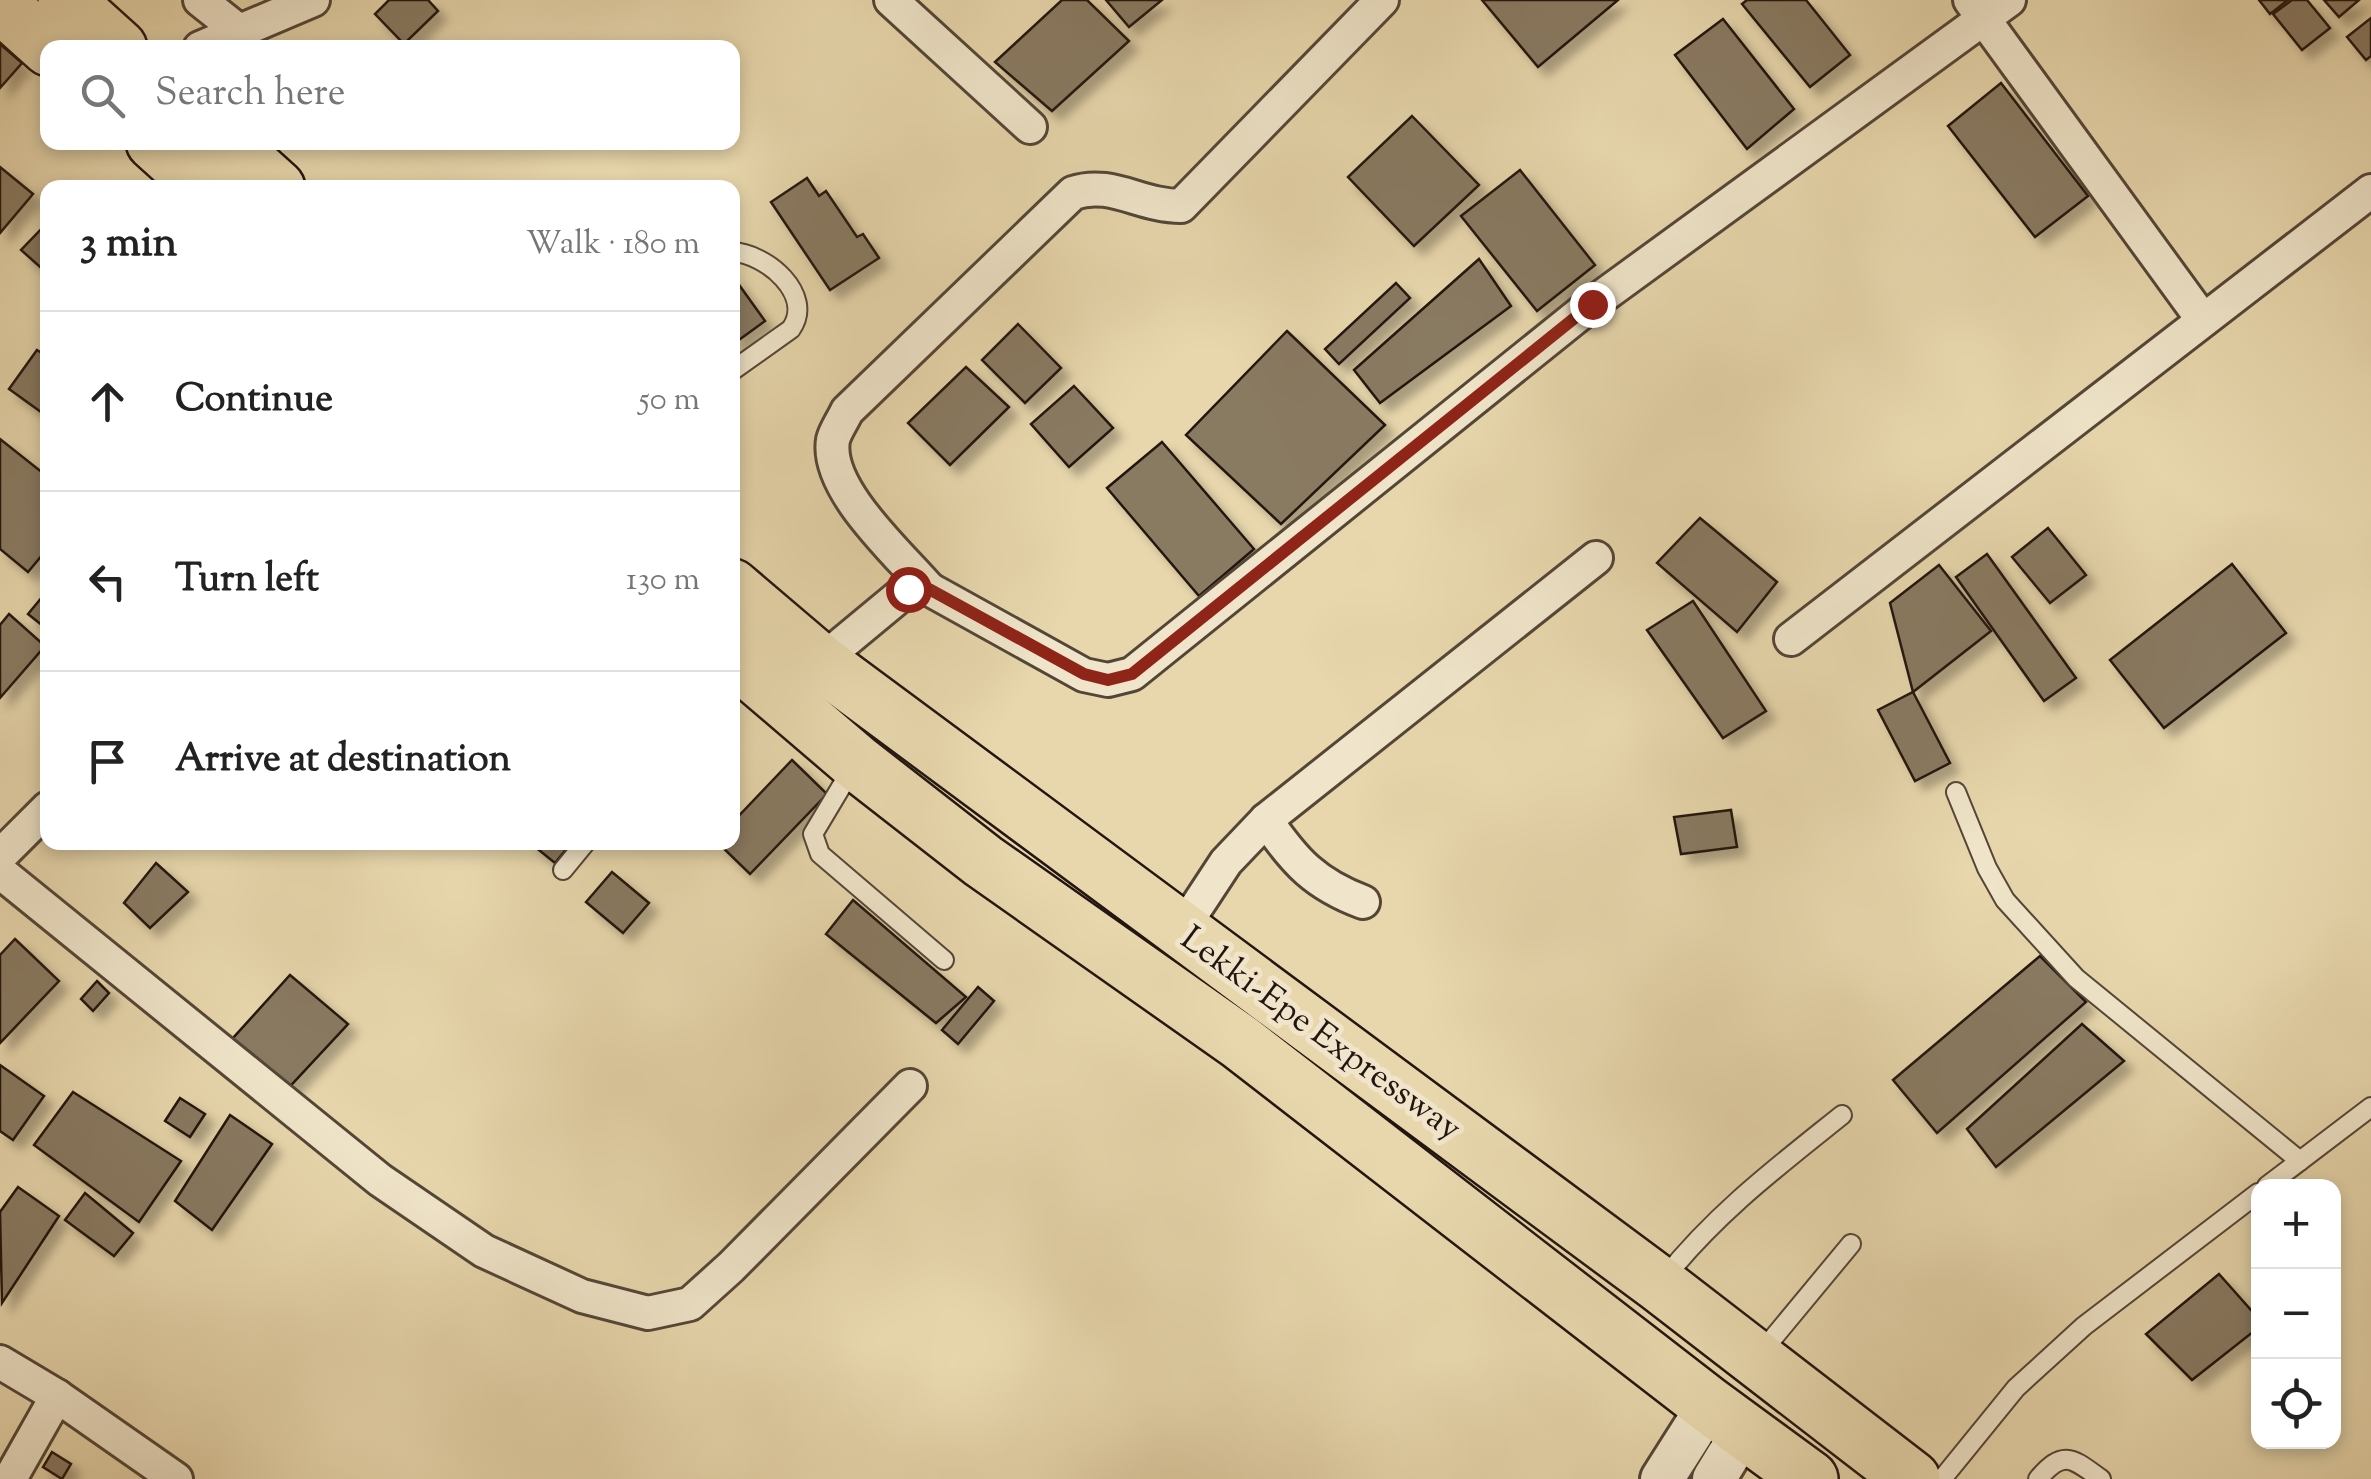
<!DOCTYPE html>
<html lang="en">
<head>
<meta charset="utf-8">
<style>
	:root { --surface:#fff; --page:#f6f6f6; --text:#222; --muted:#767676; --line:#e0e0e0 }
	body { margin:0; font-family:"Sorts Mill Goudy",serif; background:var(--page); color:var(--text) }
	.controls { position:absolute; right:30px; bottom:30px; display:grid; overflow:hidden; border-radius:20px; box-shadow:0 5px 15px #0003 }
	.controls button { width:90px; height:90px; display:grid; place-items:center; padding:0; border:0; border-bottom:2px solid var(--line); background:var(--surface); color:var(--text); font:50px sans-serif }
	.stop { position:absolute; width:30px; height:30px; margin:-22px; border:8px solid #8f2418; border-radius:50%; background:#fff }
	.stop.end { background:#8f2418; border-color:#fff; box-shadow:0 2px 10px #0008 }
	.list { margin:0; padding:0; list-style:none }
	h2 { display:flex; justify-content:space-between; align-items:center; height:130px; margin:0; padding:0 40px; font-size:42px }
	h2 small { font-size:32px; font-weight:400; color:var(--muted) }
	.list li { display:grid; grid-template-columns:65px 1fr auto; gap:30px; align-items:center; box-sizing:border-box; height:180px; padding:0 40px; border-top:2px solid var(--line) }
	.list b { display:block; font-size:38px; white-space:nowrap }
	.list em { font-size:32px; font-style:normal; color:var(--muted) }
	.icon { flex:none; width:55px; height:55px; fill:none; stroke:currentColor; stroke-width:2; stroke-linecap:round; stroke-linejoin:round }
	.map { position:relative; flex:none; width:2371px; height:1479px; overflow:hidden }
	.search { position:absolute; background:var(--surface); box-shadow:0 5px 15px #0003; left:40px; top:40px; width:700px; height:110px; display:flex; align-items:center; gap:25px; box-sizing:border-box; padding:0 35px; border-radius:20px; color:var(--muted); font-size:38px }
	.panel { position:absolute; background:var(--surface); box-shadow:0 5px 15px #0003; left:40px; top:180px; width:700px; height:670px; border-radius:20px }
	.map>svg:first-child { display:block }
	.building { fill:#897a62; stroke:#231610; stroke-width:2.5; filter:url(#shadow) }
	.lines { fill:none; stroke-linecap:round; stroke-linejoin:round }
	.service-casing { stroke:#544637; stroke-width:22 }
	.minor-casing { stroke:#544637; stroke-width:38 }
	.tertiary-casing { stroke:#544637; stroke-width:48 }
	.trunk-casing { stroke:#231610; stroke-width:60 }
	.service { stroke:#f0e5ca; stroke-width:18 }
	.minor { stroke:#f0e5ca; stroke-width:32 }
	.tertiary { stroke:#f0e5ca; stroke-width:42 }
	.trunk { stroke:#e8d7ad; stroke-width:55 }
	.route { stroke:#8f2418; stroke-width:12 }
	.labels { text-anchor:middle; dominant-baseline:central; stroke-width:10; stroke-linejoin:round; paint-order:stroke }
	.street-label { font-size:35px; fill:#231610; stroke:#f0e5ca }
</style>
</head>
<body>
<div class="map">
<svg width="2371" height="1479" viewBox="0 0 2371 1479">
	<defs>
		<filter id="shadow"><feDropShadow dx="9" dy="9" stdDeviation="5" flood-color="#0004"/></filter>
	</defs>
	<rect width="100%" height="100%" fill="#e8d7ad"/>
	<filter id="stains"><feTurbulence type="fractalNoise" baseFrequency=".002" numOctaves="4"/><feColorMatrix values="0 0 0 0 .2 0 0 0 0 .09 0 0 0 0 .02 0 0 0 .5 -.17"/></filter>
	<radialGradient id="worn" r=".72"><stop offset=".6" stop-color="#630" stop-opacity="0"/><stop offset="1" stop-color="#630" stop-opacity=".3"/></radialGradient>
	<!-- building -->
	<g class="building">
		<polygon points="389,0 428,0 438,11 404,44 375,14"/>
		<polygon points="1062,0 1087,0 1129,41 1052,111 995,62"/>
		<polygon points="1106,0 1162,0 1129,27"/>
		<polygon points="1482,0 1618,0 1538,67"/>
		<polygon points="1747,0 1806,0 1850,55 1810,87 1742,4"/>
		<polygon points="2259,0 2288,0 2270,14"/>
		<polygon points="2292,0 2307,0 2330,28 2302,50 2273,14"/>
		<polygon points="2324,0 2359,0 2339,17"/>
		<polygon points="2371,18 2371,56 2366,60 2347,37"/>
		<polygon points="1723,19 1794,109 1747,149 1675,55"/>
		<polygon points="0,44 22,63 0,88"/>
		<polygon points="2001,83 2088,196 2035,237 1948,126"/>
		<polygon points="1412,116 1479,185 1414,246 1348,177"/>
		<polygon points="0,167 33,194 0,233"/>
		<polygon points="1520,170 1595,265 1537,311 1461,216"/>
		<polygon points="807,178 819,196 826,191 857,237 863,234 879,258 830,290 771,202"/>
		<polygon points="48,222 48,274 21,250"/>
		<polygon points="1479,259 1511,306 1380,403 1354,370"/>
		<polygon points="732,275 765,321 732,345"/>
		<polygon points="1396,283 1410,298 1339,364 1325,349"/>
		<polygon points="1018,324 1061,368 1025,403 982,360"/>
		<polygon points="1287,331 1385,425 1281,524 1186,435"/>
		<polygon points="37,350 48,357 48,417 9,389"/>
		<polygon points="966,367 1009,407 950,465 908,423"/>
		<polygon points="1074,386 1113,428 1069,467 1031,424"/>
		<polygon points="0,439 48,477 48,548 28,572 0,549"/>
		<polygon points="1162,442 1254,549 1199,596 1107,488"/>
		<polygon points="1700,518 1777,582 1737,632 1657,563"/>
		<polygon points="2048,528 2086,575 2050,603 2012,557"/>
		<polygon points="1987,554 2076,678 2044,701 1956,577"/>
		<polygon points="2232,564 2286,633 2164,728 2110,660"/>
		<polygon points="1939,565 1991,631 1913,692 1890,603"/>
		<polygon points="48,590 48,630 28,614"/>
		<polygon points="1693,601 1766,711 1723,738 1647,630"/>
		<polygon points="9,614 45,646 0,698 0,625"/>
		<polygon points="1913,692 1950,763 1915,781 1878,710"/>
		<polygon points="792,760 827,794 750,874 717,842 732,842 732,823"/>
		<polygon points="1731,810 1737,847 1681,854 1674,817"/>
		<polygon points="529,842 572,842 555,863"/>
		<polygon points="156,863 188,892 150,928 124,903"/>
		<polygon points="612,872 649,903 623,933 586,902"/>
		<polygon points="853,900 966,997 936,1023 826,934"/>
		<polygon points="15,939 59,981 0,1043 0,955"/>
		<polygon points="2040,956 2086,1002 1937,1133 1893,1080"/>
		<polygon points="290,975 348,1024 281,1096 224,1048"/>
		<polygon points="97,981 109,993 93,1011 81,999"/>
		<polygon points="978,987 994,1001 958,1044 942,1030"/>
		<polygon points="2082,1024 2124,1061 1996,1167 1967,1129"/>
		<polygon points="0,1065 44,1096 13,1140 0,1131"/>
		<polygon points="73,1092 181,1161 139,1222 34,1145"/>
		<polygon points="180,1098 205,1114 190,1137 165,1121"/>
		<polygon points="230,1115 272,1144 212,1230 175,1201"/>
		<polygon points="18,1187 59,1216 2,1303 0,1212"/>
		<polygon points="85,1193 133,1233 114,1256 65,1220"/>
		<polygon points="2219,1274 2258,1318 2258,1328 2192,1380 2146,1334"/>
		<polygon points="52,1452 71,1464 62,1479 43,1467"/>
	</g>
	<g class="lines">
		<!-- service casing -->
		<g class="service-casing">
			<g id="service">
				<path d="M732,252C766,253 815,295 791,329L732,371"/>
				<polyline points="853,767 813,834 820,854 944,960"/>
				<polyline points="1956,792 1987,868 2005,900 2076,978 2300,1161"/>
				<polyline points="563,870 586,842"/>
				<polyline points="2267,1186 2371,1107"/>
				<path d="M1663,1280C1715,1214 1777,1167 1842,1115"/>
				<polyline points="1759,1355 1851,1244"/>
				<polyline points="1942,1479 2016,1388 2084,1326 2258,1193"/>
				<path d="M2038,1479C2064,1448 2073,1459 2101,1479"/>
			</g>
		</g>
		<!-- minor casing -->
		<g class="minor-casing">
			<g id="minor">
				<polyline points="200,0 239,31"/>
				<polyline points="891,0 1030,127"/>
				<polyline points="1970,0 2203,320"/>
				<polyline points="200,48 313,0"/>
				<path d="M929,589C899,554 825,489 833,440C835,431 843,420 847,411L1073,193C1111,180 1140,206 1181,206L1382,0"/>
				<polyline points="1791,639 2371,191"/>
				<polyline points="820,662 908,589 929,589 1084,675 1108,680 1132,674 1592,304 2009,0"/>
				<path d="M1266,820C1295,862 1315,884 1363,902"/>
				<polyline points="0,856 48,808"/>
				<polyline points="0,872 380,1180 484,1251 582,1296 648,1313 690,1304 731,1267 910,1086"/>
				<polyline points="1180,932 1226,862 1266,820 1596,558"/>
				<polyline points="0,1362 57,1396 176,1479"/>
				<polyline points="10,1479 57,1396"/>
			</g>
		</g>
		<!-- tertiary casing -->
		<g class="tertiary-casing">
			<g id="tertiary">
				<polyline points="1662,1479 1709,1405"/>
				<polyline points="1714,1479 1744,1430"/>
			</g>
		</g>
		<!-- trunk casing -->
		<g class="trunk-casing">
			<g id="trunk">
				<polyline points="66,0 119,48"/>
				<polyline points="0,4 49,48"/>
				<polyline points="154,142 205,188"/>
				<polyline points="226,142 277,188"/>
				<polyline points="732,587 820,662 1659,1284 1912,1479"/>
				<polyline points="732,656 856,762 983,861 1240,1042 1709,1405 1810,1479"/>
			</g>
		</g>
		<!-- service -->
		<use href="#service" class="service"/>
		<!-- minor -->
		<use href="#minor" class="minor"/>
		<!-- tertiary -->
		<use href="#tertiary" class="tertiary"/>
		<!-- trunk -->
		<use href="#trunk" class="trunk"/>
	</g>
	<g class="lines">
		<!-- route -->
		<polyline class="route" points="908,589 929,589 1084,674 1108,680 1132,674 1592,304"/>
	</g>
	<g class="labels">
		<!-- street labels -->
		<g class="street-label">
			<text transform="translate(1320 1035) rotate(36)">Lekki-Epe Expressway</text>
		</g>
	</g>
	<rect width="100%" height="100%" filter="url(#stains)"/>
	<rect width="100%" height="100%" fill="url(#worn)"/>
</svg>
<div class="controls">
<button>+</button>
<button>−</button>
<button><svg class="icon" aria-label="locate" viewBox="0 0 24 24"><circle cx="12" cy="12" r="6"/><path d="M12 2v4M12 18v4M2 12h4M18 12h4"/></svg></button>
</div>
<div class="stop" style="left:908px;top:589px"></div>
<div class="stop end" style="left:1592px;top:304px"></div>
<div class="search"><svg class="icon" aria-label="search" viewBox="0 0 24 24"><circle cx="10" cy="10" r="6"/><path d="M15 15l6 6"/></svg>Search here</div>
<section class="panel">
<h2>3 min<small>Walk · 180 m</small></h2>
<ul class="list">
<li><svg class="icon" aria-label="ahead" viewBox="0 0 24 24"><path d="M12 20V5M6 11l6-6 6 6"/></svg><div><b>Continue</b></div><em>50 m</em></li>
<li><svg class="icon" aria-label="left" viewBox="0 0 24 24"><path d="M17 20v-9H6M10 6l-5 5 5 5"/></svg><div><b>Turn left</b></div><em>130 m</em></li>
<li><svg class="icon" aria-label="arrive" viewBox="0 0 24 24"><path d="M6 21V4h12l-3 4 3 4H6"/></svg><div><b>Arrive at destination</b></div></li>
</ul>
</section>
</div>
</body>
</html>
